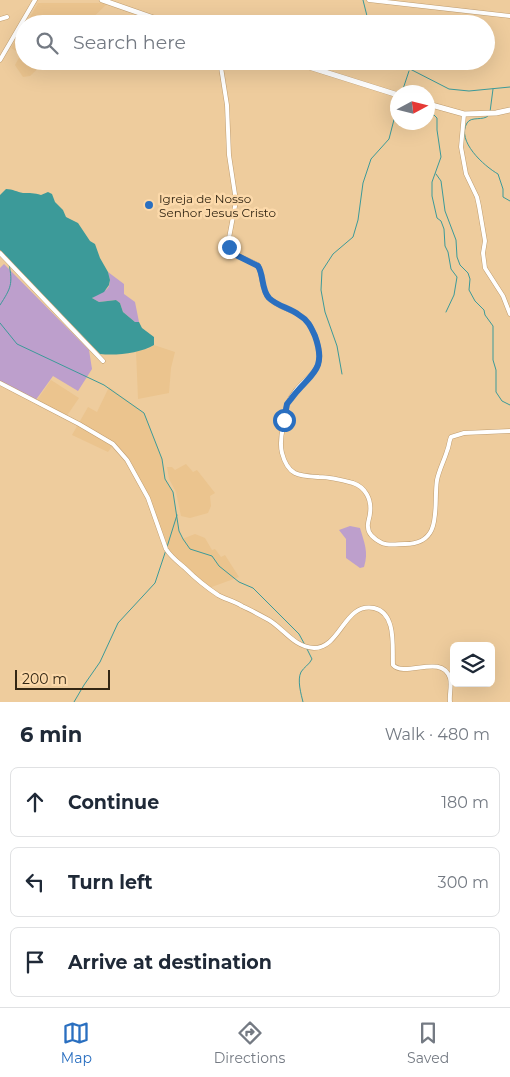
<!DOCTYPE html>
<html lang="en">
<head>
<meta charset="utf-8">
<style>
	:root { --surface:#fff; --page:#f6f6f7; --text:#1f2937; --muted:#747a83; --line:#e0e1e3; --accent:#2a6fc0 }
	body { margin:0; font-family:Montserrat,sans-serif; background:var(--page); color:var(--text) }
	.controls { position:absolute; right:15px; bottom:15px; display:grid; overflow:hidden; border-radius:8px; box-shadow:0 5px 20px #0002 }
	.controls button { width:45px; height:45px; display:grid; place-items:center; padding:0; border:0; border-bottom:1px solid var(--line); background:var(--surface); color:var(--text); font:25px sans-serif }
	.compass { position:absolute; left:390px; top:85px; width:45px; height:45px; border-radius:50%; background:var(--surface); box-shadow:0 5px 20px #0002; rotate:83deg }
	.scale { position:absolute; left:15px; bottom:12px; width:95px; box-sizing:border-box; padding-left:5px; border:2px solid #332613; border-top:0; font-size:14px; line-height:18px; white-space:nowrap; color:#332613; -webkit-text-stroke:4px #fcd9aa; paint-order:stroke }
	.stop { position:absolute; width:15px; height:15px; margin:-11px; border:4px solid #2a6fc0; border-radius:50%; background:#fff }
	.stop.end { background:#2a6fc0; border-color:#fff; box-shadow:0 1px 5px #0008 }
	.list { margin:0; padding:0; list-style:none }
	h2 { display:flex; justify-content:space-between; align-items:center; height:65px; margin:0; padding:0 20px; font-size:21px }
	h2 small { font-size:16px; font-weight:400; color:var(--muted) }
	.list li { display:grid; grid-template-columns:32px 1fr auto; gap:15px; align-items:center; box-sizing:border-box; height:70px; margin:0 10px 10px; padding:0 10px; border:1px solid var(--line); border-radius:8px }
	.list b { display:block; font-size:19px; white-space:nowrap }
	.list em { font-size:16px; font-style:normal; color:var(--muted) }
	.icon { flex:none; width:28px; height:28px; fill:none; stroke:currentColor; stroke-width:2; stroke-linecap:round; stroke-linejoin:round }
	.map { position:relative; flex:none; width:510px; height:702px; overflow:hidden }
	.search { position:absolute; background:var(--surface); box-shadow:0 5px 20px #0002; left:15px; right:15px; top:15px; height:55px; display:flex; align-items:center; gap:12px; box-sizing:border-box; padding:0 18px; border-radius:28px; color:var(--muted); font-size:19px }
	.sheet { height:305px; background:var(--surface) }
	nav { display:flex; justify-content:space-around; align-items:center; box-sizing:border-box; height:70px; border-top:1px solid var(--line); background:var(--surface); font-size:14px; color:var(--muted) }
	nav a { display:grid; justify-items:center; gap:2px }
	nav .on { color:var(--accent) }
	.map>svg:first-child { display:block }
	.built { fill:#ebc48e }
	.green { fill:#bd9fcc }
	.water { fill:#3c9a99 }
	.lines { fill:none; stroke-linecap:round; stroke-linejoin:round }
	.stream { stroke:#3c9a99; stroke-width:1 }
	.minor-casing { stroke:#bf9d70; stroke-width:5 }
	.tertiary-casing { stroke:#bf9d70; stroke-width:6 }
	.minor { stroke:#fff; stroke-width:4 }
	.tertiary { stroke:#fff; stroke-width:5 }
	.route { stroke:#2a6fc0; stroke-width:6 }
	.poi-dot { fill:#2a6fc0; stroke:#fcd9aa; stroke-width:2 }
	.labels { text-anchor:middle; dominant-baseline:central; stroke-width:5; stroke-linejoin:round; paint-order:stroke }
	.poi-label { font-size:12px; fill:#332613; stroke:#fcd9aa; text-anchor:start }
</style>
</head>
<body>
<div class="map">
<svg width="510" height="702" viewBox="0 0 510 702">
	<rect width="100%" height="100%" fill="#eecc9d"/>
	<!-- built -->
	<g class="built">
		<polygon points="38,3 108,3 86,24 26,24"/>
		<polygon points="24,27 24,61 46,61 30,76 23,77 15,65 21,54 11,48"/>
		<polygon points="154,345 175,352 171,368 169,393 138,399 136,351 148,349"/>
		<polygon points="51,380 79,398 66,417 37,400"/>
		<polygon points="109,387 144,413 162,459 165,479 173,492 179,531 182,539 195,534 205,538 212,550 215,549 221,557 225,555 239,577 209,588 171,557 152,507 127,460 113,445 108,452 72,435 88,407 97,412"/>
		<polygon points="186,464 193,472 197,470 215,493 210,496 211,506 208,513 190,518 181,516 176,492 169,479 167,467 172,467 175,470"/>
	</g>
	<!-- green -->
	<g class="green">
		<polygon points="4,264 89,350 92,369 78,391 53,376 35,401 0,383 0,268"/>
		<path d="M108,272L124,284V294L135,302L139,322H135L123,312L120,303L116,300L99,302L92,298C104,289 114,292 108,272Z"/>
		<path d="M350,526L360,528C364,542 369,552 364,567L360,568L346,558V539L339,530Z"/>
	</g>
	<!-- water -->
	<path class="water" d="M6,189C13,189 17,192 23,193C30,193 34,193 41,195L48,192L52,194L55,202L63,210L66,217L78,223L90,241L95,244L100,258L108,272L110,280L109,285L104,292L92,298L99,302L116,300L120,303L123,312L135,322H139L142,328L154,337V345C141,353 116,356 100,354L0,250V195Z"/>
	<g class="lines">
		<!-- stream -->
		<g class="stream">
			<polyline points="363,0 369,24"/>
			<polyline points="401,61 410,69 449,89 469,91 510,87"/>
			<polyline points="403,89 409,71"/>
			<polyline points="490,112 493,89"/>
			<polyline points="428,114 434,115 437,118 437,130 441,157 432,182 432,196 437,218 441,221 444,229 445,246 448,252 451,269 457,277 454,295 446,312"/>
			<path d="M488,116C483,121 471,116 467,123C456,141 484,166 498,174L503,189V197L510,201"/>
			<polyline points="436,174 441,181 445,211 456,240 457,257 460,265 468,273 470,279 469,290 475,301 484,310 485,315 493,326 493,360 496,370 496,392 502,401 510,405"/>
			<path d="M0,305C11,288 13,284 9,264"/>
			<polyline points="0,323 17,344 104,385 144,413 162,459 165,479 173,492 179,531 183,539 190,549 212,556 219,566 239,582 253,588 299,634 305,645"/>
			<polyline points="342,374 337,346 325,312 321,290 322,271 333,254 353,237 358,220 363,183 371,159 389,139 398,104"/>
			<polyline points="167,547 177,515"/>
			<polyline points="74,702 84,685 100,662 118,623 155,583 166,550"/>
			<path d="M303,702C301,694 297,680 301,672C304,667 309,665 312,659L307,649"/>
		</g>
		<!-- minor casing -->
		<g class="minor-casing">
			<g id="minor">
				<polyline points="369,0 510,16"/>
				<polyline points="0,19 7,17"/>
				<polyline points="0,60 35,0"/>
				<path d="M220,61L227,105L229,155L236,201L229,238V247L232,253L258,265C263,275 261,289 268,297C280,311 302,309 311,327C336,377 301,371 287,405C284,412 284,420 283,427C281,436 280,445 282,453C288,476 299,476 319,477C330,477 342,480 353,483C365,487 372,499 370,513C370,517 367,523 368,527C368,535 376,540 382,543C388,546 398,544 405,544C444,544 433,506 437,480C439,470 444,461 447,451C449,447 449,441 451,437L464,433L510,431"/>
				<polyline points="464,114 461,147 466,174 477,197 479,206 485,241 483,253 485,268 503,296 510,314"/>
				<polyline points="0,253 103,361"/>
				<path d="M0,383L79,424L113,444L127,460L148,498L166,549C171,557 178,562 185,568C195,578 206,587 218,595C225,599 234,601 242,606C251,610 260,615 269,620C284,629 294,647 314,648C341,648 344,602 374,608C397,613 392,648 393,665C405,678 442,653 450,678C452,686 449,694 450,702"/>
			</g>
		</g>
		<!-- tertiary casing -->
		<g class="tertiary-casing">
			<g id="tertiary">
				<polyline points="102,0 171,24"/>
				<polyline points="290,61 398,95"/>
				<polyline points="428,104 464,114 496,113 510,110"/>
			</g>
		</g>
		<!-- minor -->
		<use href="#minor" class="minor"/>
		<!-- tertiary -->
		<use href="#tertiary" class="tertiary"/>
	</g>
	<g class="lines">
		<!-- route -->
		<path class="route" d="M229,247L232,253L258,266C264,275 261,289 269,298C277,306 290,308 299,315C308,320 311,327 315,336C328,372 309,374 291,399L287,404L284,420"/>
	</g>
	<!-- markers -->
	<circle class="poi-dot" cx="149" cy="205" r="5"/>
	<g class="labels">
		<!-- poi labels -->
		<g class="poi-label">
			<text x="159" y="198">Igreja de Nosso<tspan x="159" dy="14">Senhor Jesus Cristo</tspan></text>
		</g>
	</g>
</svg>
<div class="controls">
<button><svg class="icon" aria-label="layers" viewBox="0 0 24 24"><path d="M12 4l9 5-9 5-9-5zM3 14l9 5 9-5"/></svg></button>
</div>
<svg class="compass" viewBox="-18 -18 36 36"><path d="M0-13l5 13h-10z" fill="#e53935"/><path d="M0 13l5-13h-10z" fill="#747a83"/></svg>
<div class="scale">200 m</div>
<div class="stop" style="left:284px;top:420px"></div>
<div class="stop end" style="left:229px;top:247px"></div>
<div class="search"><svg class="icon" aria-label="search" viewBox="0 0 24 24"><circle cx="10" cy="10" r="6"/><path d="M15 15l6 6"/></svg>Search here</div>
</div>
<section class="sheet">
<h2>6 min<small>Walk · 480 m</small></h2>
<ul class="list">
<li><svg class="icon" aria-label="ahead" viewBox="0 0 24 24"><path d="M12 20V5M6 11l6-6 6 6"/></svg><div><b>Continue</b></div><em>180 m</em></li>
<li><svg class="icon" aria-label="left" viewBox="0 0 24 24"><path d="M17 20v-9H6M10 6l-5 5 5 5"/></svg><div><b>Turn left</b></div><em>300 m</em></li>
<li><svg class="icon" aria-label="arrive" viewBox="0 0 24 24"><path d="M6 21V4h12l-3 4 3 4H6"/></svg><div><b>Arrive at destination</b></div></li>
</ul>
</section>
<nav>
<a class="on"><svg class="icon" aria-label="map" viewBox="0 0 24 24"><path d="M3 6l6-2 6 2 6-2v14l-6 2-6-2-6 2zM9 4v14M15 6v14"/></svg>Map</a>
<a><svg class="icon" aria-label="directions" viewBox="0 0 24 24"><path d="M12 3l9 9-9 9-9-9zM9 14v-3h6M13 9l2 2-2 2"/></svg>Directions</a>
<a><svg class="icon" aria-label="saved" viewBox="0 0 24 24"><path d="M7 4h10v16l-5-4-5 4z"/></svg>Saved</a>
</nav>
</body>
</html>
